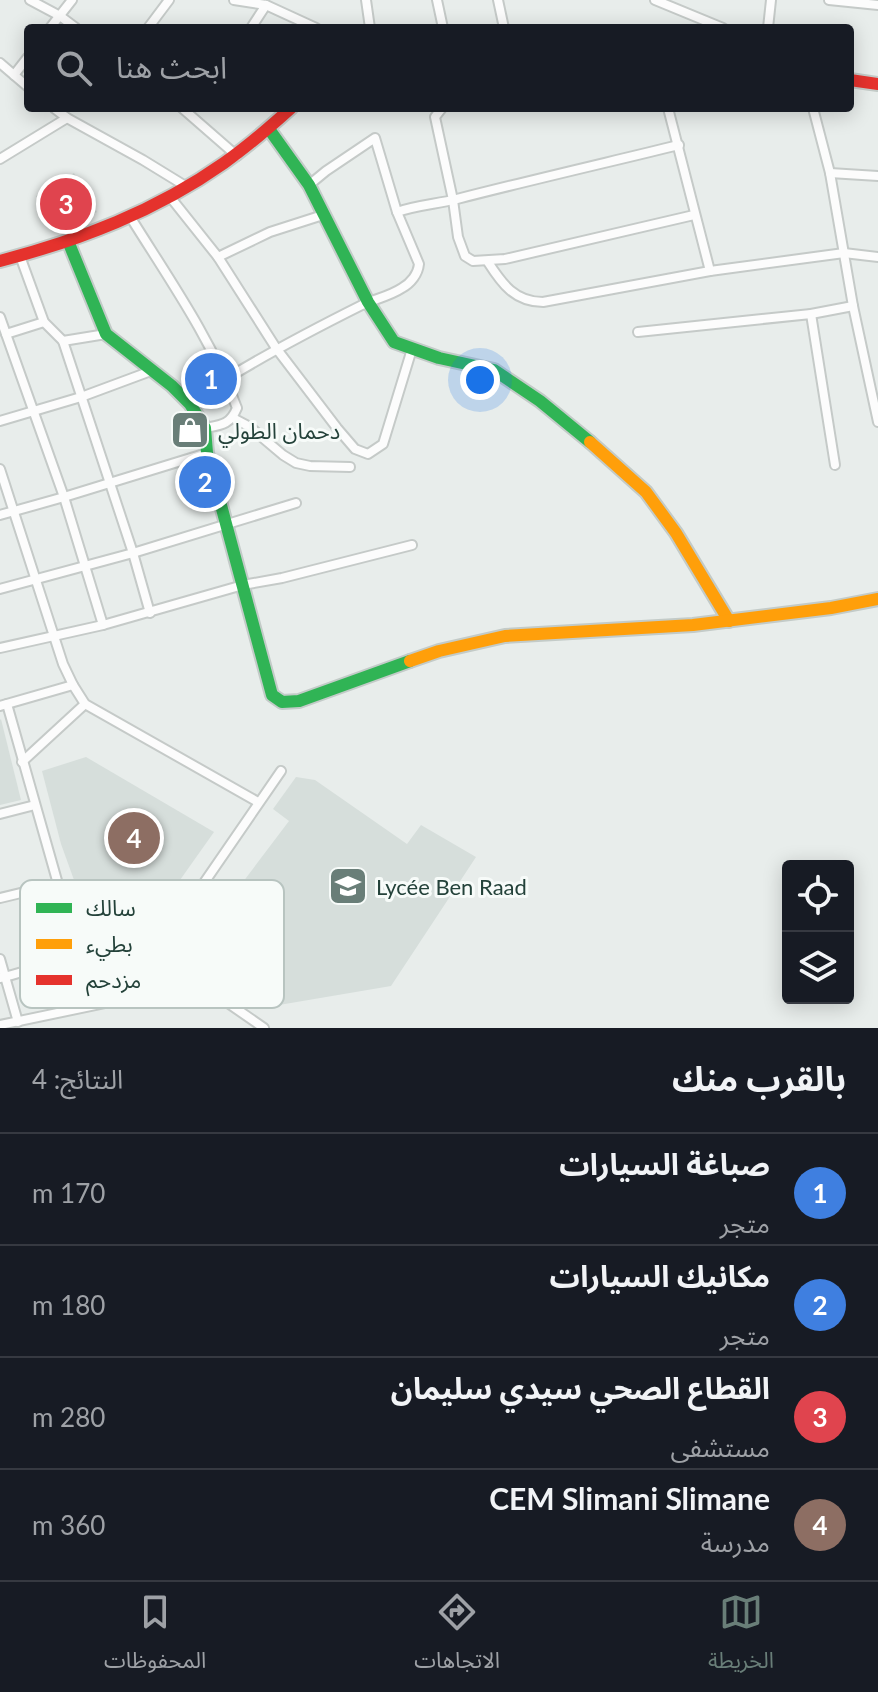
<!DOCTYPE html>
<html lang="ar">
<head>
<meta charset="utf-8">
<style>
	:root { --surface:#171b24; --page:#20242c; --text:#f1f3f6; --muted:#9ea1a6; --line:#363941; --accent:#697e78 }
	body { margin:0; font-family:Lato,"Noto Sans Arabic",sans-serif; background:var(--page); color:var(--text); direction:rtl }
	.controls { position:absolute; right:24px; bottom:24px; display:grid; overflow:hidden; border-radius:8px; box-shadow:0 4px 20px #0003 }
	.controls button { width:72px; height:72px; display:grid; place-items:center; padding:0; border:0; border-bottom:2px solid var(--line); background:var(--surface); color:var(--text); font:40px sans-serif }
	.you { position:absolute; left:480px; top:380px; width:28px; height:28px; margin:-20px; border:6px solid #fff; border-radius:50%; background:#1a73e8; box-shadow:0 0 0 12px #1a73e833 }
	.badge { display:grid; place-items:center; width:52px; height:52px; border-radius:50%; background:var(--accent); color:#fff; font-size:26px; font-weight:700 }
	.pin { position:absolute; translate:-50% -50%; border:4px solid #fff; box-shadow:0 2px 8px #0006 }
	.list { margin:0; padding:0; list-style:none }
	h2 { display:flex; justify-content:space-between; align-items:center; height:104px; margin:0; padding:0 32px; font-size:34px }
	h2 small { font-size:26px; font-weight:400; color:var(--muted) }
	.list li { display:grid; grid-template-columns:52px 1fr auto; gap:24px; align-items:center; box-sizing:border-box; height:112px; padding:0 32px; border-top:2px solid var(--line) }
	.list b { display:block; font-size:30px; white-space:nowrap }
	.list p { margin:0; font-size:26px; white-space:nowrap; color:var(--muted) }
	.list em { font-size:26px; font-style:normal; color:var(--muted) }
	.icon { flex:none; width:44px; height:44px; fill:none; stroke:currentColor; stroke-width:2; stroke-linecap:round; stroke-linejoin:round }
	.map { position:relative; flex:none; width:878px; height:1028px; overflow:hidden; direction:ltr }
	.search { position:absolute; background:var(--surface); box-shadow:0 4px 20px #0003; left:24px; right:24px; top:24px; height:88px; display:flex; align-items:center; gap:20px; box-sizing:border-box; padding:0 28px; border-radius:8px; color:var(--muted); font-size:30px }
	.sheet { height:552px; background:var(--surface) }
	nav { display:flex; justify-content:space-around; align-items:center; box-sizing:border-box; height:112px; border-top:2px solid var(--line); background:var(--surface); font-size:22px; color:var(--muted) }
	nav a { display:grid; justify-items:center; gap:4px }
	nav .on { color:var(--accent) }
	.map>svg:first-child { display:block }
	.built { fill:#d6dedb }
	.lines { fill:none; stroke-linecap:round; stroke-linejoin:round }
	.street-casing { stroke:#c5cac8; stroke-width:12 }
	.fast-casing { stroke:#c3cbc8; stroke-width:16 }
	.slow-casing { stroke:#c3cbc8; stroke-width:16 }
	.jam-casing { stroke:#c3cbc8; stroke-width:16 }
	.street { stroke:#fcfcfc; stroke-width:8 }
	.fast { stroke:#30b455; stroke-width:12 }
	.slow { stroke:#ff9f0a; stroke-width:12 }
	.jam { stroke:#e5322d; stroke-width:12 }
	.labels { text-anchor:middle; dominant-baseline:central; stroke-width:6; stroke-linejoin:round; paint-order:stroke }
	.poi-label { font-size:22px; fill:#24423a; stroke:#f7fbf9; text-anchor:start }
	.key { fill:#f7fbf9; stroke:#b8c4c0; stroke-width:2 }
	.key-label { font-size:22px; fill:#24423a }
</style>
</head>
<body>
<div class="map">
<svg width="878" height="1028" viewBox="0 0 878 1028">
	<rect width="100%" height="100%" fill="#e8edeb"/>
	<!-- built -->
	<g class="built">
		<polygon points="74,173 97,212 56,232 36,196"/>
		<polygon points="1,719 21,800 0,805 0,720"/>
		<polygon points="86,757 214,832 146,928 78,891 61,844 42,771"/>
		<polygon points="296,777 315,780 407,844 421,825 476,857 391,986 279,1005 225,960 230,954 220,945 215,933 218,915 289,821 273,809"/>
	</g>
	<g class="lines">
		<!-- street casing -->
		<g class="street-casing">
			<g id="street">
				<polyline points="30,0 60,16 76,28"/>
				<polyline points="234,0 266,5 316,28"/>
				<polyline points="366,0 370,28"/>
				<polyline points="437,0 443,28"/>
				<polyline points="498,0 504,28"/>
				<polyline points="655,0 723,28"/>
				<polyline points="829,0 878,5"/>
				<polyline points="50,28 72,0"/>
				<polyline points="148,28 169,0"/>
				<polyline points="251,28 266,5"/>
				<polyline points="768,28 771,0"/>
				<polyline points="0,63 28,87"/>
				<polyline points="14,75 28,57"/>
				<polyline points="54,108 67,118 143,160 187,187"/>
				<polyline points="182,108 237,156"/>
				<polyline points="442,108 435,117 453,200 458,237 465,256 473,261 505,259 694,215"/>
				<polyline points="668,108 710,271"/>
				<polyline points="813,108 830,173 853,306 878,422"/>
				<polyline points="0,159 67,118"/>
				<polyline points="830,173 878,176"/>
				<polyline points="171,198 218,257 276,348 337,428 355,449 368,454 383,444 412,349"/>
				<path d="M397,212C417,205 437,204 457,199C531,180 605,163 679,145"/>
				<path d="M131,218C169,279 212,340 237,408C230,425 221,425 205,428"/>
				<polyline points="20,256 44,322 63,341 133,553 150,613"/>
				<polyline points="218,257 270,232 323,215"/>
				<path d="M488,262C502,284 515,302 543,302L710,271L844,253L878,257"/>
				<polyline points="811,314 835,465"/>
				<polyline points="0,317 64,497 103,625"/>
				<polyline points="638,332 811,314 853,306"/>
				<polyline points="6,334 44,322"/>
				<polyline points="63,341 106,334"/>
				<path d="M226,379C270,352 316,328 362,305C375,299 390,296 402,288C411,283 418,274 419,264L397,212L375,138L326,171L309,185"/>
				<polyline points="233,418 250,427 283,455 296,463 310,466 350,467"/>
				<polyline points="0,421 81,397 151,371"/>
				<polyline points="0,469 63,664 73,685 85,704 258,802"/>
				<polyline points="0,515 64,497 207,453"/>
				<polyline points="0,589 133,553 296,503"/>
				<polyline points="0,648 103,625 243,585 282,578 412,545"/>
				<polyline points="7,704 58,884 68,903 215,994 264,1028"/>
				<polyline points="0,706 73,685"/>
				<polyline points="22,762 85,704"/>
				<polyline points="0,814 35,805"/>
				<polyline points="0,898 58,884"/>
				<polyline points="0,959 18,1022"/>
				<path d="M0,978C22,973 58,959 80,965L126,1000"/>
				<polyline points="0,1025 134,997 138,992 153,957 281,771"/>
			</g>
		</g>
		<!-- fast casing -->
		<g class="fast-casing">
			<g id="fast">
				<polyline points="269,129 309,185 368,302 394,342 439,358 494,370 540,401 590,442"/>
				<polyline points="68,241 106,334 172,386 190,404 205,428 207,453 272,695 282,702 299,701 410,661"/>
			</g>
		</g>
		<!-- slow casing -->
		<g class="slow-casing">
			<g id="slow">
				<polyline points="590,442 646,492 676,533 729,621"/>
				<polyline points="410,661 439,651 505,636 693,625 831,608 878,599"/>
			</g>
		</g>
		<!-- jam casing -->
		<g class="jam-casing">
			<g id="jam">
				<polyline points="850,80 878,84"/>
				<path d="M0,261C80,240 156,211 224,163C248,146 270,127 291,108"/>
			</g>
		</g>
		<!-- street -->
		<use href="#street" class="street"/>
		<!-- fast -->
		<use href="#fast" class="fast"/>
		<!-- slow -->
		<use href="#slow" class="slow"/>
		<!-- jam -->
		<use href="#jam" class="jam"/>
	</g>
	<!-- icons -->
	<defs>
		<g id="shop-square" transform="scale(2)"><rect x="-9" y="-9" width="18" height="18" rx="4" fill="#697e78" stroke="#f7fbf9"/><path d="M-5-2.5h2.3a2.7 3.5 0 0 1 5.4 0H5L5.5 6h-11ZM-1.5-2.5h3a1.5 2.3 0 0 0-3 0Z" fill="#fff"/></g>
		<g id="school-square" transform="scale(2)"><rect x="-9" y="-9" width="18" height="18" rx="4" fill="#697e78" stroke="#f7fbf9"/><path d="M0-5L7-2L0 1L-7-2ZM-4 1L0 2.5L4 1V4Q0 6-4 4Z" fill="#fff"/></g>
	</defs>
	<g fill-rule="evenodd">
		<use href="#shop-square" x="190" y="430"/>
		<use href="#school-square" x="348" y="886"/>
	</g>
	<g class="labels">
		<!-- poi labels -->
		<g class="poi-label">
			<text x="218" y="430">دحمان الطولي</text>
			<text x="376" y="886">Lycée Ben Raad</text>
		</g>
	</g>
	<!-- legend -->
	<rect x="20" y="880" width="264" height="128" rx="12" class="key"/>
	<rect x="36" y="903" width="36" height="10" fill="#30b455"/>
	<rect x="36" y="939" width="36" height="10" fill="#ff9f0a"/>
	<rect x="36" y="975" width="36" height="10" fill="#e5322d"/>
	<g class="key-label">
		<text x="86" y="916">سالك</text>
		<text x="86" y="952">بطيء</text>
		<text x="86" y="988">مزدحم</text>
	</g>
</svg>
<div class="controls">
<button><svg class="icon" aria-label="locate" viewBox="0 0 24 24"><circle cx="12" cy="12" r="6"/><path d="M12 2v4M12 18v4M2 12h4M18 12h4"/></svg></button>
<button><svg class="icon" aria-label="layers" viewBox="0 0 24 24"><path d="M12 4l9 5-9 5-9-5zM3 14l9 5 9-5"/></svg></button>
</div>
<div class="you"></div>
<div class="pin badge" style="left:211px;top:379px;background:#3f7fe0">1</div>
<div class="pin badge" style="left:205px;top:482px;background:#3f7fe0">2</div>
<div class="pin badge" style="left:66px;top:204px;background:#e0444e">3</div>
<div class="pin badge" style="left:134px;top:838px;background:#8d6e63">4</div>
<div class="search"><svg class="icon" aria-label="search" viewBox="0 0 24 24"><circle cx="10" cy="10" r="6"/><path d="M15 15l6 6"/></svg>ابحث هنا</div>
</div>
<section class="sheet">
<h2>بالقرب منك<small>النتائج: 4</small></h2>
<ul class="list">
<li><span class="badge" style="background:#3f7fe0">1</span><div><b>صباغة السيارات</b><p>متجر</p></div><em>170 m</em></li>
<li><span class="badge" style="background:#3f7fe0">2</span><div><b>مكانيك السيارات</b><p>متجر</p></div><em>180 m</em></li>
<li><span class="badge" style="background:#e0444e">3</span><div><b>القطاع الصحي سيدي سليمان</b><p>مستشفى</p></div><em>280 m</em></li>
<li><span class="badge" style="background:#8d6e63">4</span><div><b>CEM Slimani Slimane</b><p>مدرسة</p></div><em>360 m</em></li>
</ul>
</section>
<nav>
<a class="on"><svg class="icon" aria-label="map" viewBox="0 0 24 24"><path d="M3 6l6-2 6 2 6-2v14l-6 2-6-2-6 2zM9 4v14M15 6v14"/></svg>الخريطة</a>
<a><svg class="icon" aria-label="directions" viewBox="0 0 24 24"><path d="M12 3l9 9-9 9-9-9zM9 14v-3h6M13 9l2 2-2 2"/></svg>الاتجاهات</a>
<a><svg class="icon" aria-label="saved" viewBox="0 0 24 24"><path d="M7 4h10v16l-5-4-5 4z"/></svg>المحفوظات</a>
</nav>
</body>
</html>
